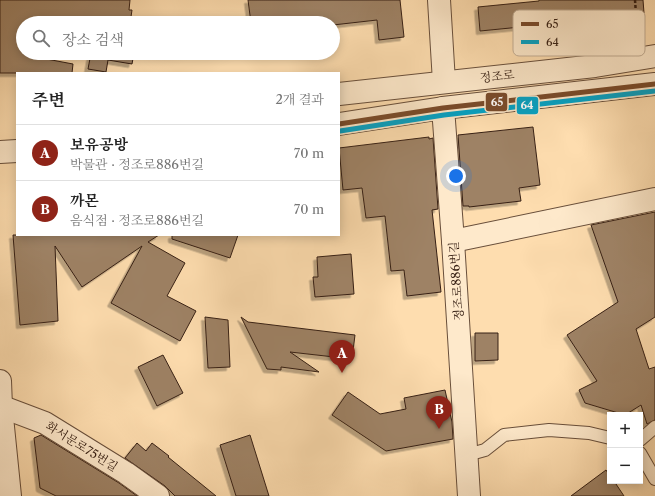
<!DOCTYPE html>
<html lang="ko">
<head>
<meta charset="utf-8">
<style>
	:root { --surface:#fff; --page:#f2f2f2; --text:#222; --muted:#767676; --line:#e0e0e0; --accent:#8f2418 }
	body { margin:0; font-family:"Libre Caslon Text","Noto Serif KR",serif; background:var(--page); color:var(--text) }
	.controls { position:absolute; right:12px; bottom:12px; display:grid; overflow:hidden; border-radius:0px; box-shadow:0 2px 10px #0003 }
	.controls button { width:36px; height:36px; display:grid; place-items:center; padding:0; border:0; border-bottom:1px solid var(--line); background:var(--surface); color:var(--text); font:20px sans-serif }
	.you { position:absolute; left:456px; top:176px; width:14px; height:14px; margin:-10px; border:3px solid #fff; border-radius:50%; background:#1a73e8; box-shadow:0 0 0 6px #1a73e833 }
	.badge { display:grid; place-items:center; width:26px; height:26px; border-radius:50%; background:var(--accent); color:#fff; font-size:13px; font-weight:700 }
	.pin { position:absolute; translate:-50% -33px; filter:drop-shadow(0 1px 2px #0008) }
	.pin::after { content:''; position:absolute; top:21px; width:14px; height:12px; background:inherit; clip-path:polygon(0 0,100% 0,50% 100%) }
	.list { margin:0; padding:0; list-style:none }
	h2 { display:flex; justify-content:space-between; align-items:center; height:52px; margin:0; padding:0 16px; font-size:17px }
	h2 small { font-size:13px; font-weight:400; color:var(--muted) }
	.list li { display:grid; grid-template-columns:26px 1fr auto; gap:12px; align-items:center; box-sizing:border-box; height:56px; padding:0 16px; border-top:1px solid var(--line) }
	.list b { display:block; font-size:15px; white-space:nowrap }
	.list p { margin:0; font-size:13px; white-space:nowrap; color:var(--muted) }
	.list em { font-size:13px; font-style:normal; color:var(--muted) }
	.icon { flex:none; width:22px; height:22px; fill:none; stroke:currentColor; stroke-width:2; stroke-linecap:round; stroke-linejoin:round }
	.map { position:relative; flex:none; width:655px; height:496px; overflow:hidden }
	.search { position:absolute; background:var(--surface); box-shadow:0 2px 10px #0003; left:16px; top:16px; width:324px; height:44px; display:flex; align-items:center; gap:10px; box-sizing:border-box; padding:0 14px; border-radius:22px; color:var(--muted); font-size:15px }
	.panel { position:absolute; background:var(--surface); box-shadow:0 2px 10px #0003; left:16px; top:72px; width:324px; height:164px; border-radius:0px }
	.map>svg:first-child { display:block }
	.building { fill:#9e8265; stroke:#372014; filter:url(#shadow) }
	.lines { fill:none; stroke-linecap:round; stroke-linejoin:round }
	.service-casing { stroke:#694f3b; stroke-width:14 }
	.minor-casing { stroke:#694f3b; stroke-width:24 }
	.tertiary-casing { stroke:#694f3b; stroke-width:24 }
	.path { stroke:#372014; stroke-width:2.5; stroke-dasharray:3 2; stroke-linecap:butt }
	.service { stroke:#fee9cb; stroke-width:12 }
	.minor { stroke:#fee9cb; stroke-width:22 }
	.tertiary { stroke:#fee9cb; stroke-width:22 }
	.bus-1-casing { stroke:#fee9cb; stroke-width:8 }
	.bus-2-casing { stroke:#fee9cb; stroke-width:8 }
	.bus-1 { stroke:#7a4b2a; stroke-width:5 }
	.bus-2 { stroke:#03a2c5; stroke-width:5 }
	.labels { text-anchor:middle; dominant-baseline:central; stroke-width:3; stroke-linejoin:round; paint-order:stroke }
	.street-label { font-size:12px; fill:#372014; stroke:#fee9cb }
	.key { fill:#fee9cb; stroke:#c2ad94; stroke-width:1 }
	.key-label { font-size:11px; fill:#372014 }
	.line-badge { stroke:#fee9cb; stroke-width:1.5 }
	.badge-label { font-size:11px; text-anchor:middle; font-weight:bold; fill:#fff }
</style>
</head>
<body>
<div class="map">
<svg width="655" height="496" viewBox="0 0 655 496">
	<defs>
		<filter id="shadow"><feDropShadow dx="-3.5" dy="3.5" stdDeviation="0" flood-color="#0004"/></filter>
	</defs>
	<rect width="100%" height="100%" fill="#feddaf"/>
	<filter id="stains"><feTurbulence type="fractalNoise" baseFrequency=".005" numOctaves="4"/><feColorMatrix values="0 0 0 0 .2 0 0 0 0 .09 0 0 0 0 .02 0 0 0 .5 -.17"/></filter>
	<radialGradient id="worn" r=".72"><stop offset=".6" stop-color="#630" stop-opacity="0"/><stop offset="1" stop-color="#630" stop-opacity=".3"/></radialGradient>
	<!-- building -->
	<g class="building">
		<polygon points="0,0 130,0 129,10 132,10 131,17 139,19 139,23 23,23 23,53 26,53 25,55 73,64 72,73 0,73"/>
		<polygon points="248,0 400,0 404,37 379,40 377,20 333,25 333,23 318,23 318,21 299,23 251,23"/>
		<polygon points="539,0 643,0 644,13 541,23 541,25 480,31 478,7 539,1"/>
		<polygon points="91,53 134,53 132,64 108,60 106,72 88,69"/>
		<polygon points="533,127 540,185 519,188 521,201 469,207 469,206 463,206 458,135"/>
		<polygon points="429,137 429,139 433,138 438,209 432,210 441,292 407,296 404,270 391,271 385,216 366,218 362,188 343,190 339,148"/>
		<polygon points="655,212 655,317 636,329 649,369 655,367 655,420 647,424 641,405 625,415 585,403 579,390 597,381 567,335 618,302 591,225"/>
		<polygon points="13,235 159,235 148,242 185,263 167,296 196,311 180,341 111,303 142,246 82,287 55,246 58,321 20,325"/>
		<polygon points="172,235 238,235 230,258 172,239"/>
		<polygon points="351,254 354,294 315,297 313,277 318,277 317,257"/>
		<polygon points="205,317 228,320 230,367 208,368"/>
		<polygon points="241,317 248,322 355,335 352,359 290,352 319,372 281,367 281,370 267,369"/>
		<polygon points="475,333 498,333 498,360 475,361"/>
		<polygon points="163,355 183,393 157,406 138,367"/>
		<polygon points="445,390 452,422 453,439 386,451 332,415 348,392 380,414 406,409 404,398"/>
		<polygon points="41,435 119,483 137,496 56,496 40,488 34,438"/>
		<polygon points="250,435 269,496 236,496 220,445"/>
		<polygon points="137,443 146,451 152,443 169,456 168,457 216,496 175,496 165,486 125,458"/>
		<polygon points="606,470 610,476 610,481 614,481 624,496 571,496"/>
	</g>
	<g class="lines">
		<!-- service casing -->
		<g class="service-casing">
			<g id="service">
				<polyline points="640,440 655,427"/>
				<polyline points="640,453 655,479"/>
				<polyline points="467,455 485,450 504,435 549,430 589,433 610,438"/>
			</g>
		</g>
		<!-- minor casing -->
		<g class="minor-casing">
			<g id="minor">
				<polyline points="439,0 444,82"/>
				<polyline points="443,108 453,241 469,496"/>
				<polyline points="453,241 655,199"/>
				<polyline points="0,381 1,407 10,496"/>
				<polyline points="0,406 45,423 126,473 158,496"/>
			</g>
		</g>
		<!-- tertiary casing -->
		<g class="tertiary-casing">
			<g id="tertiary">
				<polyline points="339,94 595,66 655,56"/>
				<polyline points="339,124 443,108 655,84"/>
				<polyline points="0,152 17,151"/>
			</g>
		</g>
		<!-- path -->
		<g class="path">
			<polyline points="635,0 637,29"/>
			<polyline points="591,35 592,44"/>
		</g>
		<!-- service -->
		<use href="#service" class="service"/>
		<!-- minor -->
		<use href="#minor" class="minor"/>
		<!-- tertiary -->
		<use href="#tertiary" class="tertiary"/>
		<!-- bus-1 casing -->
		<g class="bus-1-casing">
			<polyline id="bus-1" points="339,124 443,108 655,84"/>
		</g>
		<!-- bus-2 casing -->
		<g class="bus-2-casing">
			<polyline id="bus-2" points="340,131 444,115 655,91"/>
		</g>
		<!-- bus-1 -->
		<use href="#bus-1" class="bus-1"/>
		<!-- bus-2 -->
		<use href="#bus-2" class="bus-2"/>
	</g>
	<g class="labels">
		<!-- street labels -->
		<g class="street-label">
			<text transform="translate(497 76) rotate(-6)">정조로</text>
			<text transform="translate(456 281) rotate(-94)">정조로886번길</text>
			<text transform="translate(82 446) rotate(32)">화서문로75번길</text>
		</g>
	</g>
	<!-- legend -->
	<rect x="513" y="10" width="132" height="46" rx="6" class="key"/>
	<rect x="521" y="22" width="18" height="4" fill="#7a4b2a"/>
	<rect x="521" y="40" width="18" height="4" fill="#03a2c5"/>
	<g class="key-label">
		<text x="546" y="28">65</text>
		<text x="546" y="46">64</text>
	</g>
	<g class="line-badge">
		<rect x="485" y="92" width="23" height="20" rx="4" fill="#7a4b2a"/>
		<rect x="516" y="96" width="23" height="19" rx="4" fill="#03a2c5"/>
	</g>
	<g class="badge-label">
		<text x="497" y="106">65</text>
		<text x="527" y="109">64</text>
	</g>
	<rect width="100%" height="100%" filter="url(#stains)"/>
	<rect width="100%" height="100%" fill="url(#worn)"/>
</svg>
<div class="controls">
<button>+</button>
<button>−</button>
</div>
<div class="you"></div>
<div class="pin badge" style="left:342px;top:373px">A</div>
<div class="pin badge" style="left:439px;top:429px">B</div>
<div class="search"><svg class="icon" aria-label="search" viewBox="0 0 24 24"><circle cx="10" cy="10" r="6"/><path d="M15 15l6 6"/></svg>장소 검색</div>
<section class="panel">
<h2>주변<small>2개 결과</small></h2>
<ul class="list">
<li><span class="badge">A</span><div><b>보유공방</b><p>박물관 · 정조로886번길</p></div><em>70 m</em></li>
<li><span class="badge">B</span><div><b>까몬</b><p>음식점 · 정조로886번길</p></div><em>70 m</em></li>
</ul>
</section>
</div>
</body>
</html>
